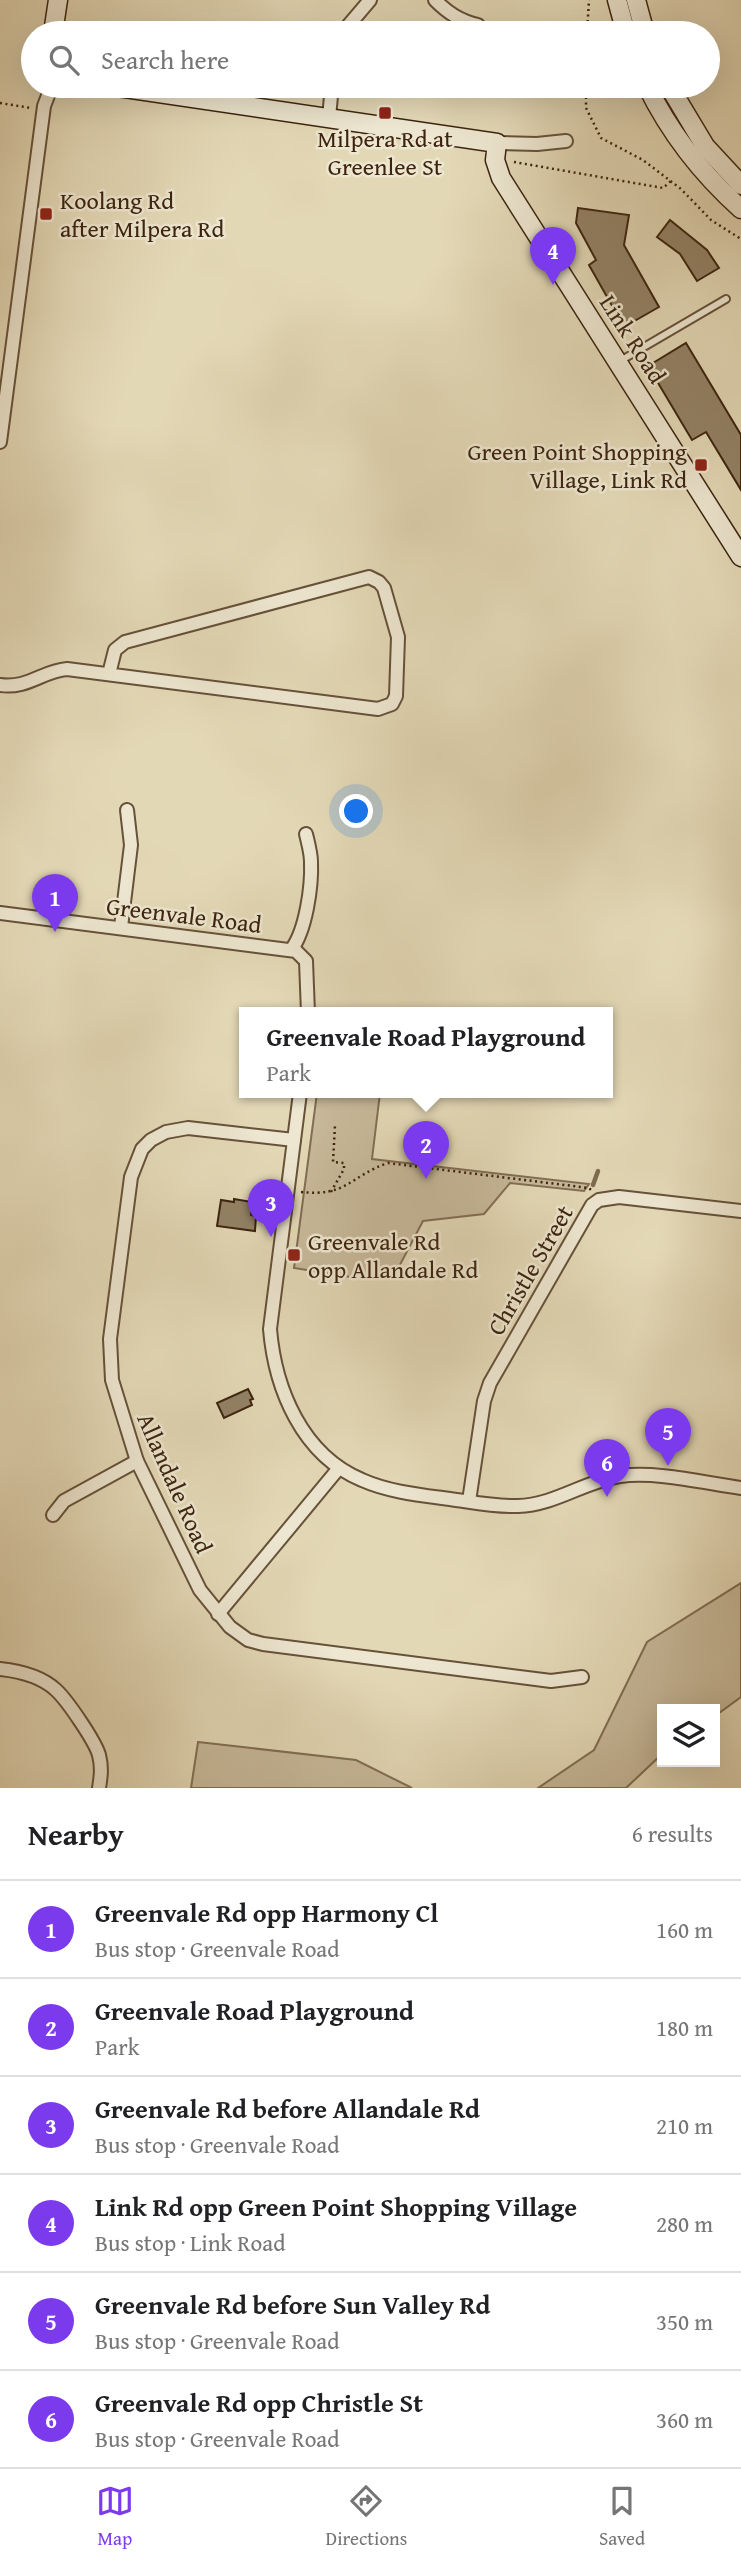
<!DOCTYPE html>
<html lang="en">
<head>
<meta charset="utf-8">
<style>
	:root { --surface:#fff; --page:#f2f2f2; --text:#202124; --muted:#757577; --line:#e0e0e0; --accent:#7c3aed }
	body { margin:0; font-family:"Gentium Book Plus",serif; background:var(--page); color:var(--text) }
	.controls { position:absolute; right:21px; bottom:21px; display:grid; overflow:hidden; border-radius:0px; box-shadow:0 7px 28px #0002 }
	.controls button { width:63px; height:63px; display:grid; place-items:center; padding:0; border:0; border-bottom:2px solid var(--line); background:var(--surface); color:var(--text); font:35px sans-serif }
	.you { position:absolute; left:357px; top:812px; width:24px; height:24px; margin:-18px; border:5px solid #fff; border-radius:50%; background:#1a73e8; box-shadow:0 0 0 10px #1a73e833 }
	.badge { display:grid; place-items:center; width:46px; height:46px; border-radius:50%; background:var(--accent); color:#fff; font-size:23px; font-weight:700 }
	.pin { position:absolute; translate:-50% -58px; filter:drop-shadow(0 2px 4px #0008) }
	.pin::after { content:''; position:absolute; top:37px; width:24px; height:21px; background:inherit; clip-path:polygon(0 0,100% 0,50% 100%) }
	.popup { position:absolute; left:239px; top:1007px; width:374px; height:91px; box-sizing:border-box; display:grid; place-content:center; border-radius:0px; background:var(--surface); filter:drop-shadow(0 2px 5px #0005); font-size:23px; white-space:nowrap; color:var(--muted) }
	.popup b { font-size:26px; color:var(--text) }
	.popup::after { content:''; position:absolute; left:50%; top:100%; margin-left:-14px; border:14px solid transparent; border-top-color:var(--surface) }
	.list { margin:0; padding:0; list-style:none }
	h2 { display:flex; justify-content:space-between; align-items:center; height:91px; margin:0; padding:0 28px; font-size:30px }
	h2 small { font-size:23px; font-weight:400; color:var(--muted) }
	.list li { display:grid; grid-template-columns:46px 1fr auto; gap:21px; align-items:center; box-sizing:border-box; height:98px; padding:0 28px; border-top:2px solid var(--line) }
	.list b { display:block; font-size:26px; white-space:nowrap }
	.list p { margin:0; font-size:23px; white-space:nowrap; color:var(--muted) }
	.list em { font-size:23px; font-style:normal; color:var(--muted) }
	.icon { flex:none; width:38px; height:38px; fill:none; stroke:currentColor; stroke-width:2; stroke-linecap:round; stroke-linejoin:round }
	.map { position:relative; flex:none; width:741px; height:1788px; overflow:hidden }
	.search { position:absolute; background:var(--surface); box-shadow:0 7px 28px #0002; left:21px; right:21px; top:21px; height:77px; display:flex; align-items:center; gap:18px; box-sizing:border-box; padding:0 24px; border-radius:38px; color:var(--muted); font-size:26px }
	.sheet { height:679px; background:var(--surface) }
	nav { display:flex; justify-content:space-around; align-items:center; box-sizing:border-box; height:98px; border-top:2px solid var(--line); background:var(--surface); font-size:19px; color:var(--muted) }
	nav a { display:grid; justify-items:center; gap:4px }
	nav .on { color:var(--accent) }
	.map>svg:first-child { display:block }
	.green { fill:#c7b99a; stroke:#826e54; stroke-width:2 }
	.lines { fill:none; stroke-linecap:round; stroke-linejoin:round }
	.stream { stroke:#7e6b51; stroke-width:4.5 }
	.building { fill:#938266; stroke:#3c240f; stroke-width:2 }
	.lane-casing { stroke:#665139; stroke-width:10 }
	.street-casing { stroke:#665139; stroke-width:16 }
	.secondary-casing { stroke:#3c240f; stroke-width:21 }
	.path { stroke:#3c240f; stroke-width:2.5; stroke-dasharray:2 3.5; stroke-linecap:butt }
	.lane { stroke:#ede6d0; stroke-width:6 }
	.street { stroke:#ede6d0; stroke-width:12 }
	.secondary { stroke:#ede6d0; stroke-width:18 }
	.poi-dot { fill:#8f2418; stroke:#ede6d0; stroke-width:2.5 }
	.labels { text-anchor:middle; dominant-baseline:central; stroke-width:5; stroke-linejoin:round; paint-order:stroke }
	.poi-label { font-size:24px; fill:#3c240f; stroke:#ede6d0; text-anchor:start }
	.street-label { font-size:24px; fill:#3c240f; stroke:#ede6d0 }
</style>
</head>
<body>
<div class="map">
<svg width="741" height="1788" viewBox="0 0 741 1788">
	<rect width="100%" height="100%" fill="#e3d8b6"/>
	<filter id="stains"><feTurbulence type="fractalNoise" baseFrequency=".00286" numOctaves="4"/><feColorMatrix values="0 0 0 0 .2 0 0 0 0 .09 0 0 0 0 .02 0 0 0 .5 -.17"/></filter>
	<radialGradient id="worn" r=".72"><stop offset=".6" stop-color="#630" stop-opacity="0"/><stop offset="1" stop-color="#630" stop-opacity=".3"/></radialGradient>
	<!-- green -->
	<g class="green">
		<polygon points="317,1093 380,1093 372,1159 589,1184 584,1191 510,1183 484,1214 423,1221 393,1278 357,1278 294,1268"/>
		<polygon points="741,1583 741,1697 715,1716 715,1709 662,1709 662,1754 626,1788 538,1788 594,1750 647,1642"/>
		<polygon points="198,1742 356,1760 412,1788 191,1788"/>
	</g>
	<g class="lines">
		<!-- stream -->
		<polyline class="stream" points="593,1185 598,1171"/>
	</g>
	<!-- building -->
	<g class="building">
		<polygon points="578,208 629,215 624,245 659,307 624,327 589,265 596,260 576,223"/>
		<polygon points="670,220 707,250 719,268 697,281 680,254 657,237"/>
		<polygon points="686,343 741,435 741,490 706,432 692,440 648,366"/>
		<polygon points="234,1199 252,1202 251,1215 256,1216 255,1231 217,1226 221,1200 234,1202"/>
		<polygon points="248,1389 253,1399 250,1400 252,1405 224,1418 217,1403"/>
	</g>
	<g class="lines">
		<!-- lane casing -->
		<g class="lane-casing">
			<polyline id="lane" points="620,361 726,299"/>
		</g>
		<!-- street casing -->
		<g class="street-casing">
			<g id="street">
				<path d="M435,0C448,13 460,21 478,25"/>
				<polyline points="342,33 370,0"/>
				<polyline points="329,117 332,86"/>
				<polyline points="497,143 537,144 566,141"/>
				<polyline points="0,442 44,106 49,93 56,86"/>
				<path d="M0,685C28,689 42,671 67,669L378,709L392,704L396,696L398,637L384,588L379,582L369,577L125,642L115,650L109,674"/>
				<polyline points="0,913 296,951 306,961 308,1013"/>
				<polyline points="121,927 131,845 127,810"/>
				<path d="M291,950C306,931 312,886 311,862C311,853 308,843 306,834"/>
				<path d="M300,1093L270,1329C275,1389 302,1455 362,1480C389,1492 420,1495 450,1499C472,1502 496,1507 518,1506C555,1505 585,1481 620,1476C657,1471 704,1483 741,1488"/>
				<polyline points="294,1140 188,1128 166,1132 151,1140 142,1149 131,1177 110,1339 112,1380 137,1461 200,1590 230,1627 248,1640 263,1644 551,1681 582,1677"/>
				<polyline points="469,1501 484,1401 490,1383 592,1205 599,1200 619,1197 741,1211"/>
				<polyline points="53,1515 64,1501 137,1461"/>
				<polyline points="218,1614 339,1468"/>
				<path d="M0,1669C19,1671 42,1677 56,1690C67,1700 95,1741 99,1755C102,1767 101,1776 99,1788"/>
			</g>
		</g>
		<!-- secondary casing -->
		<g class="secondary-casing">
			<g id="secondary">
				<polyline points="617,0 626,33"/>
				<polyline points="636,0 645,33"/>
				<polyline points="53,33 58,0"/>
				<polyline points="111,86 497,143 495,160 501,178 741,557"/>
				<path d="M647,86C670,133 702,174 741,209"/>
				<polyline points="669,86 705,146 741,185"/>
			</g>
		</g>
		<!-- path -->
		<g class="path">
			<polyline points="587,33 589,0"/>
			<polyline points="586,86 586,108 601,138 643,160 681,189 711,220 741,239"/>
			<polyline points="0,103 31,108"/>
			<polyline points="514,162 663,188 671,181"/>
			<path d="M301,1192C347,1197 350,1176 388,1163L589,1188L592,1191"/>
			<polyline points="331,1192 344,1169 344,1163 333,1162 335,1125"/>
		</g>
		<!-- lane -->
		<use href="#lane" class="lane"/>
		<!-- street -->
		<use href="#street" class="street"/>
		<!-- secondary -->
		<use href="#secondary" class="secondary"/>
	</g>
	<!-- markers -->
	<g class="poi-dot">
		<rect x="378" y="106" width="14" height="14" rx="3.5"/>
		<rect x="39" y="207" width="14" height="14" rx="3.5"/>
		<rect x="694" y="458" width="14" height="14" rx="3.5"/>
		<rect x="287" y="1248" width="14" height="14" rx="3.5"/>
	</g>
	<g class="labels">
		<!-- poi labels -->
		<g class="poi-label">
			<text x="385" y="138" text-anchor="middle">Milpera Rd at<tspan x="385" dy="28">Greenlee St</tspan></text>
			<text x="60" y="200">Koolang Rd<tspan x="60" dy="28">after Milpera Rd</tspan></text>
			<text x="687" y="451" text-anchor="end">Green Point Shopping<tspan x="687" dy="28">Village, Link Rd</tspan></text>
			<text x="308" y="1241">Greenvale Rd<tspan x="308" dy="28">opp Allandale Rd</tspan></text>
		</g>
		<!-- street labels -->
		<g class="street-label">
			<text transform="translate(633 339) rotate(57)">Link Road</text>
			<text transform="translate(184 915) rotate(7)">Greenvale Road</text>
			<text transform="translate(530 1270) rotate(-60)">Christle Street</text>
			<text transform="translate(175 1483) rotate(66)">Allandale Road</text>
		</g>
	</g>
	<rect width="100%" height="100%" filter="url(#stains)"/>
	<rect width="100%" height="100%" fill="url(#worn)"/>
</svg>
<div class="controls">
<button><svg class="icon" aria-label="layers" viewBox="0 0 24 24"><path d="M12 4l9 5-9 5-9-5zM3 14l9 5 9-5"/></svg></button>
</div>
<div class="you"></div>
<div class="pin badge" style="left:55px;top:932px">1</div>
<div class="pin badge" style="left:426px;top:1179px">2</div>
<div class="popup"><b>Greenvale Road Playground</b>Park</div>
<div class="pin badge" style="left:271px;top:1237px">3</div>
<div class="pin badge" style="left:553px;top:285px">4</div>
<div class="pin badge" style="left:668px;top:1466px">5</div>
<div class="pin badge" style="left:607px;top:1497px">6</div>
<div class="search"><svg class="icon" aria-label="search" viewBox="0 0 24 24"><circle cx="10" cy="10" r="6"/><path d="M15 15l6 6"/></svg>Search here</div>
</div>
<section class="sheet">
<h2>Nearby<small>6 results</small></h2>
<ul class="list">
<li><span class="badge">1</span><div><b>Greenvale Rd opp Harmony Cl</b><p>Bus stop · Greenvale Road</p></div><em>160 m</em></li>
<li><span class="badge">2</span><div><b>Greenvale Road Playground</b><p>Park</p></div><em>180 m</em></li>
<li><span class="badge">3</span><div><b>Greenvale Rd before Allandale Rd</b><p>Bus stop · Greenvale Road</p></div><em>210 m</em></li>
<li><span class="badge">4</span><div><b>Link Rd opp Green Point Shopping Village</b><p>Bus stop · Link Road</p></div><em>280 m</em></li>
<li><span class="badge">5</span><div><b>Greenvale Rd before Sun Valley Rd</b><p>Bus stop · Greenvale Road</p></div><em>350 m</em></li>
<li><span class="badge">6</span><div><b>Greenvale Rd opp Christle St</b><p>Bus stop · Greenvale Road</p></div><em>360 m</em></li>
</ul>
</section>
<nav>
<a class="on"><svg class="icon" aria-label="map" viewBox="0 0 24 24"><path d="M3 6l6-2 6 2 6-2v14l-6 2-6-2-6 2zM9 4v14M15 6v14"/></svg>Map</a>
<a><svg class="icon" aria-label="directions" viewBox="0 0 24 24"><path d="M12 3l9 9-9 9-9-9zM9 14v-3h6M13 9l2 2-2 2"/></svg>Directions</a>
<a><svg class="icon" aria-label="saved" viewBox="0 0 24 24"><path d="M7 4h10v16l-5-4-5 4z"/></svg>Saved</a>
</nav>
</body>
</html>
